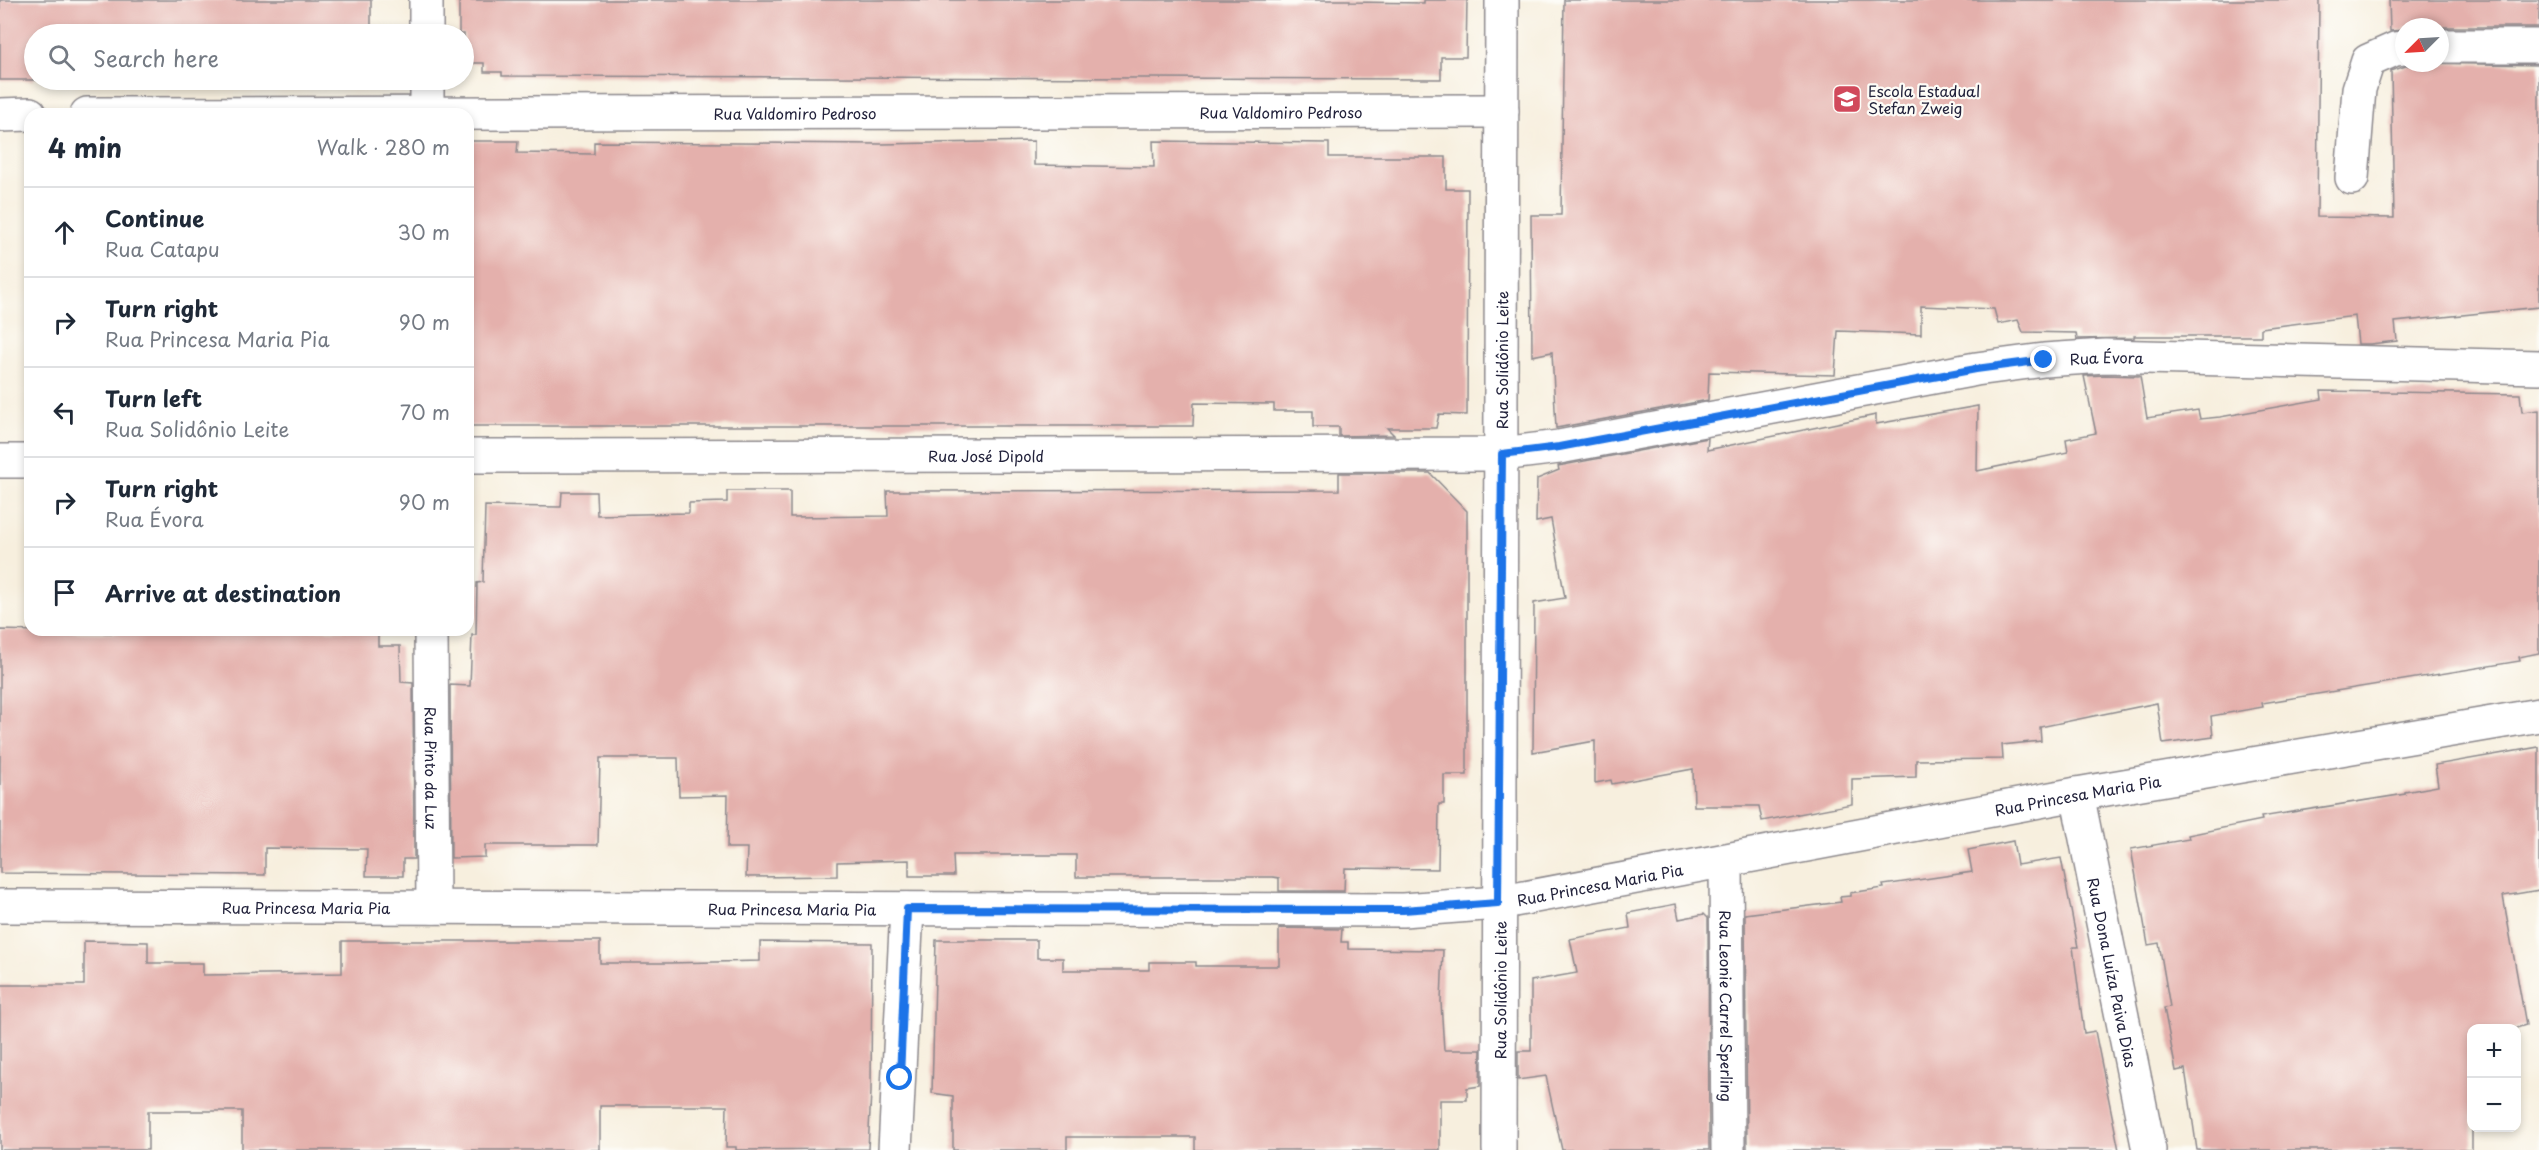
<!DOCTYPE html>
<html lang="en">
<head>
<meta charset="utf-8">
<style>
	:root { --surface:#fff; --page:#f6f6f7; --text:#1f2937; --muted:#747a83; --line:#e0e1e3 }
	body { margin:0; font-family:"Playpen Sans",sans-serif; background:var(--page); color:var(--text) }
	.controls { position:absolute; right:18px; bottom:18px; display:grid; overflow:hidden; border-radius:12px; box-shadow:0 3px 9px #0003 }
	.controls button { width:54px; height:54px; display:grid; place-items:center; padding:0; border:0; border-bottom:2px solid var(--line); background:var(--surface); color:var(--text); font:30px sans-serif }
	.compass { position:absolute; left:2395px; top:18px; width:54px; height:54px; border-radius:50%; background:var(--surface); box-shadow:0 3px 9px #0003; rotate:246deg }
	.stop { position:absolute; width:18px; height:18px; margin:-14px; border:4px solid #1a73e8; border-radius:50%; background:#fff }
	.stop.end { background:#1a73e8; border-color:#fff; box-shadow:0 2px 6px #0008 }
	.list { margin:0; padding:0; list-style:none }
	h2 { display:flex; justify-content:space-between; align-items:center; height:78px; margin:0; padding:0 24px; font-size:26px }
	h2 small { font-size:20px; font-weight:400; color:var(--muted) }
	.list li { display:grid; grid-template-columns:39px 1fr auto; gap:18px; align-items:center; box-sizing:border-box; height:90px; padding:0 24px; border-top:2px solid var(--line) }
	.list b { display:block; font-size:22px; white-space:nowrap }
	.list p { margin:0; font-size:20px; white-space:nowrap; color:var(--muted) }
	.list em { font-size:20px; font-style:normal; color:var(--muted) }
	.icon { flex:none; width:33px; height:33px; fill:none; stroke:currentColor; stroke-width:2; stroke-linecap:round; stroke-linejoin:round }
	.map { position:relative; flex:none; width:2539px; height:1150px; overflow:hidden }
	.search { position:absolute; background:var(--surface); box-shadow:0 3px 9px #0003; left:24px; top:24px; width:450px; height:66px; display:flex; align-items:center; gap:15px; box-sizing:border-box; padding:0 21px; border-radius:33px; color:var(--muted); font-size:22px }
	.panel { position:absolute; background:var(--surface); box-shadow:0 3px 9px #0003; left:24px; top:108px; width:450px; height:528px; border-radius:18px }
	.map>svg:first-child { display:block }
	.building { fill:#e4b0ac }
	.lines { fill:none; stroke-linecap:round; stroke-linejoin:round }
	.street-casing { stroke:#8c888c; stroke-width:36 }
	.secondary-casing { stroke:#8c888c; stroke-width:36 }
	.street { stroke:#fff; stroke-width:33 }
	.secondary { stroke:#fff; stroke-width:33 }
	.route { stroke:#1a73e8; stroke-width:8 }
	.labels { text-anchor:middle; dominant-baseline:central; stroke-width:4.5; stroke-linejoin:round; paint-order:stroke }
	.poi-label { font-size:15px; fill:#22223b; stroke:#fdfcf7; text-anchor:start }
	.street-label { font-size:15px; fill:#22223b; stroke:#fdfcf7 }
</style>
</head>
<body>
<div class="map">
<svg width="2539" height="1150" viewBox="0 0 2539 1150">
	<rect width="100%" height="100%" fill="#fdfcf7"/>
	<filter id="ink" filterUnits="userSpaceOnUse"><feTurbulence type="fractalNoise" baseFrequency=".0167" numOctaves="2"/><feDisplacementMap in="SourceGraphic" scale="12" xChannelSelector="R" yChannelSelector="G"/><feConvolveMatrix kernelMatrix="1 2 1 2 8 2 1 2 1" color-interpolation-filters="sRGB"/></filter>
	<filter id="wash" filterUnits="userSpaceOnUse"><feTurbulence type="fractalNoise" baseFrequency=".008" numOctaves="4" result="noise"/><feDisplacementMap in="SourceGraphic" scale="24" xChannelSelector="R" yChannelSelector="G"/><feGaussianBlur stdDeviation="1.35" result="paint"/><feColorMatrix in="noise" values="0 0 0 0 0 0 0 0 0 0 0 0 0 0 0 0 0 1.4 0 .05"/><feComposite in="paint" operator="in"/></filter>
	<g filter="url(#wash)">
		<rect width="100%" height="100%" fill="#f7efde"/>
		<g id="blocks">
			<!-- building -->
			<g class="building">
				<polygon points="0,0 371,0 371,34 34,34 34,80 117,80 0,80"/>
				<polygon points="459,0 1350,0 1350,2 1424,3 1424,0 1467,0 1466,57 1441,57 1441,79 502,76 502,72 484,72 484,63 464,63 464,34 459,34"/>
				<polygon points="1564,0 2319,0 2317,217 2394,218 2391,71 2415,63 2539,65 2539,307 2395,322 2397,341 2370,344 2358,344 2355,316 2261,328 2261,336 2134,336 2134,338 2077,339 2076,333 2023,332 2018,320 1998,324 1994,309 1921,306 1921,334 1838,331 1835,375 1709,372 1708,400 1556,428 1552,352 1532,356 1531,215 1561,215"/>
				<polygon points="2389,0 2539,0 2539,27 2404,27 2404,30 2390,31"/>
				<polygon points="468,141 518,141 517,153 594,154 594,142 882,144 1034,141 1034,165 1154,167 1153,141 1329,143 1329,157 1446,157 1446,189 1468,189 1467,415 1439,414 1436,428 1387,428 1394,435 1339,436 1339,427 1313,427 1313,411 1274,411 1274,404 1194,403 1193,426 468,426"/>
				<polygon points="2105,375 2140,376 2147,418 2198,410 2200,419 2220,417 2322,399 2321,391 2520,394 2522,412 2539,410 2539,653 2519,657 2520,661 2262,703 2263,707 2211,716 2213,737 2163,744 2157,703 2040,727 2041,741 2002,745 2003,759 1916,760 1916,777 1852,779 1852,804 1762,821 1759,806 1694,806 1693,769 1612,784 1611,780 1595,783 1595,741 1533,752 1534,603 1565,598 1551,519 1536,522 1537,479 1559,470 1558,466 1708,438 1707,450 1876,415 1876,424 1978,406 1977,471 2068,452 2066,439 2096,433 2084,376"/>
				<polygon points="1339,473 1430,473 1467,511 1467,775 1444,775 1444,804 1439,804 1438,869 1345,868 1344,891 1279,891 1279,878 1273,877 1076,877 1076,855 953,855 954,876 909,876 909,860 837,862 837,876 746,877 747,848 727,848 728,795 679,796 678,758 600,758 598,845 485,845 485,857 451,858 450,685 470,686 472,635 476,635 477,583 483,582 485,506 561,507 562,492 596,492 597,515 689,513 689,503 727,502 727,491 790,491 790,517 888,516 887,491 1339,490"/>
				<polygon points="0,630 118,633 119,630 378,630 378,646 400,646 401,682 413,683 414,859 403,859 403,876 366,876 367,849 265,848 265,875 0,873"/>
				<polygon points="2539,747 2539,890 2503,896 2526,1025 2513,1029 2472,1029 2472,1150 2197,1150 2185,1069 2176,1071 2164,1008 2170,1007 2159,943 2148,945 2131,849 2189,839 2188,835 2262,820 2261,817 2405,794 2405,792 2438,786 2435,765"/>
				<polygon points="2013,841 2017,865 2061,858 2078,947 2073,947 2084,1033 2095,1031 2119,1150 1747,1150 1745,914 1841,902 1840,897 1850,896 1850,893 1884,888 1883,885 1972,872 1968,850"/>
				<polygon points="1676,904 1679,919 1704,914 1708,918 1709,1150 1562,1150 1546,1076 1518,1080 1518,1051 1531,1051 1531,981 1577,973 1570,939 1630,928 1628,913"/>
				<polygon points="1279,928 1342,929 1341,942 1348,942 1348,949 1443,950 1441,1002 1444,1050 1481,1050 1480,1086 1467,1088 1467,1100 1440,1100 1440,1150 1195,1150 1195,1137 1067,1137 1067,1150 953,1150 953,1096 932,1093 936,940 1037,940 1037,958 1063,958 1063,970 1149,970 1149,962 1196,962 1196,966 1279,966"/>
				<polygon points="84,941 148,942 148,963 203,963 203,975 342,973 342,941 600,941 600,963 669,963 760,961 760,942 872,943 871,1092 868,1149 736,1150 736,1147 726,1147 727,1106 600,1106 600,1150 242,1150 242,1111 148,1111 148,1150 0,1150 0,985 84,985"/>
			</g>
		</g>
	</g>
	<g filter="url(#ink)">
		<use href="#blocks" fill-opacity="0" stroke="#8c888c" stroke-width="1.5"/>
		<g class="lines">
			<!-- street casing -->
			<g class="street-casing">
				<g id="street">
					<polyline points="426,0 426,34"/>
					<polyline points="2440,46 2539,46"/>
					<polyline points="427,80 427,114"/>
					<path id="s1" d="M87,114L1502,111"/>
					<polyline points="0,115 30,114"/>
					<polyline points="2352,178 2359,89 2368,61 2395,49 2404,48"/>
					<path id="s2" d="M468,456L1502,454L1559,447L1976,369L2044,360L2105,356L2539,367"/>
					<polyline points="0,461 30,461"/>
					<path id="s3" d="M431,630L433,907"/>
					<path id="s4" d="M2077,794L2149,1150"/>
					<path id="s5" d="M1726,862L1728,1150"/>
					<path id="s6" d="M0,906L1403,910L1498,903L2077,794L2539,715"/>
					<polyline points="895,1150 907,909"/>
				</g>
			</g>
			<!-- secondary casing -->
			<g class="secondary-casing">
				<g id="secondary">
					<path id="s7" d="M1499,1150L1502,0"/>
				</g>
			</g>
			<!-- street -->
			<use href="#street" class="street"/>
			<!-- secondary -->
			<use href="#secondary" class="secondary"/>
		</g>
	</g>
	<g class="lines" filter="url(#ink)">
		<!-- route -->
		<polyline class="route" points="900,1078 907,909 1403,910 1498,903 1502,454 1559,447 1976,369 2044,360"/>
	</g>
	<!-- icons -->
	<defs>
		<g id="school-square" transform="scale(1.5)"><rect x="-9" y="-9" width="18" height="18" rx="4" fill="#d1495b" stroke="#fdfcf7"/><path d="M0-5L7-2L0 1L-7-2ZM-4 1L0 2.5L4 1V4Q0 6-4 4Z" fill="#fff"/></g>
	</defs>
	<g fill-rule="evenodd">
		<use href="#school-square" x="1847" y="99"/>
	</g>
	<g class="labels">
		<!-- poi labels -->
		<g class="poi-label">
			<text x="1868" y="90">Escola Estadual<tspan x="1868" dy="17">Stefan Zweig</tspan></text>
		</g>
		<!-- street labels -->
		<g class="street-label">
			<text stroke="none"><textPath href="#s1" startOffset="708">Rua Valdomiro Pedroso</textPath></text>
			<text stroke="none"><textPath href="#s1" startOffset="1194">Rua Valdomiro Pedroso</textPath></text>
			<text stroke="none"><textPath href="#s2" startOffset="1647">Rua Évora</textPath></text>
			<text stroke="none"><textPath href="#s7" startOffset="790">Rua Solidônio Leite</textPath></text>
			<text stroke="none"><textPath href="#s2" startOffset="518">Rua José Dipold</textPath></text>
			<text stroke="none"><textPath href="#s3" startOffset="138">Rua Pinto da Luz</textPath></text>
			<text stroke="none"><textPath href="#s6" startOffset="2088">Rua Princesa Maria Pia</textPath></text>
			<text stroke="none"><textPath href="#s6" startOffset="1602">Rua Princesa Maria Pia</textPath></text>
			<text stroke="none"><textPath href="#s6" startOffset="306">Rua Princesa Maria Pia</textPath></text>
			<text stroke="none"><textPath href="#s6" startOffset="792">Rua Princesa Maria Pia</textPath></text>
			<text stroke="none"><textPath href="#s4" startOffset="182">Rua Dona Luíza Paiva Dias</textPath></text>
			<text stroke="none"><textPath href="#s7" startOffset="160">Rua Solidônio Leite</textPath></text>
			<text stroke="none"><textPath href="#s5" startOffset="144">Rua Leonie Carrel Sperling</textPath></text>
		</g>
	</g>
</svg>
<div class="controls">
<button>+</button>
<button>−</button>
</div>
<svg class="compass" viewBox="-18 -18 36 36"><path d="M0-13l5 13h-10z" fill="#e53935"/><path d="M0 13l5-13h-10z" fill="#747a83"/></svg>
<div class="stop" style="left:900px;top:1078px"></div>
<div class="stop end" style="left:2044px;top:360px"></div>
<div class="search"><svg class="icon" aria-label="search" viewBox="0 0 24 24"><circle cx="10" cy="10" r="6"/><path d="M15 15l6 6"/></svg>Search here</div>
<section class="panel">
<h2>4 min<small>Walk · 280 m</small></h2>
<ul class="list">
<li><svg class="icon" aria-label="ahead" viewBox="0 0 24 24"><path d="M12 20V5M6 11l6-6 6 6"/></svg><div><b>Continue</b><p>Rua Catapu</p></div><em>30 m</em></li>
<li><svg class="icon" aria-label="right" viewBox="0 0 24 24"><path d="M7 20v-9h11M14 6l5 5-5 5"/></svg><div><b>Turn right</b><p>Rua Princesa Maria Pia</p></div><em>90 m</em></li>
<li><svg class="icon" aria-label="left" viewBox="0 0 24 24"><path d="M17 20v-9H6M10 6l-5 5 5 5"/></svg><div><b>Turn left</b><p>Rua Solidônio Leite</p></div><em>70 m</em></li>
<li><svg class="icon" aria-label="right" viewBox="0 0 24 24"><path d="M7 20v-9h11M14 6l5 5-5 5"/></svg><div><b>Turn right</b><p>Rua Évora</p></div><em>90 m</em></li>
<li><svg class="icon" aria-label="arrive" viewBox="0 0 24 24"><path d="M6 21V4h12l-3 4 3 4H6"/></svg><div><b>Arrive at destination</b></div></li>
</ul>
</section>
</div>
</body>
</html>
